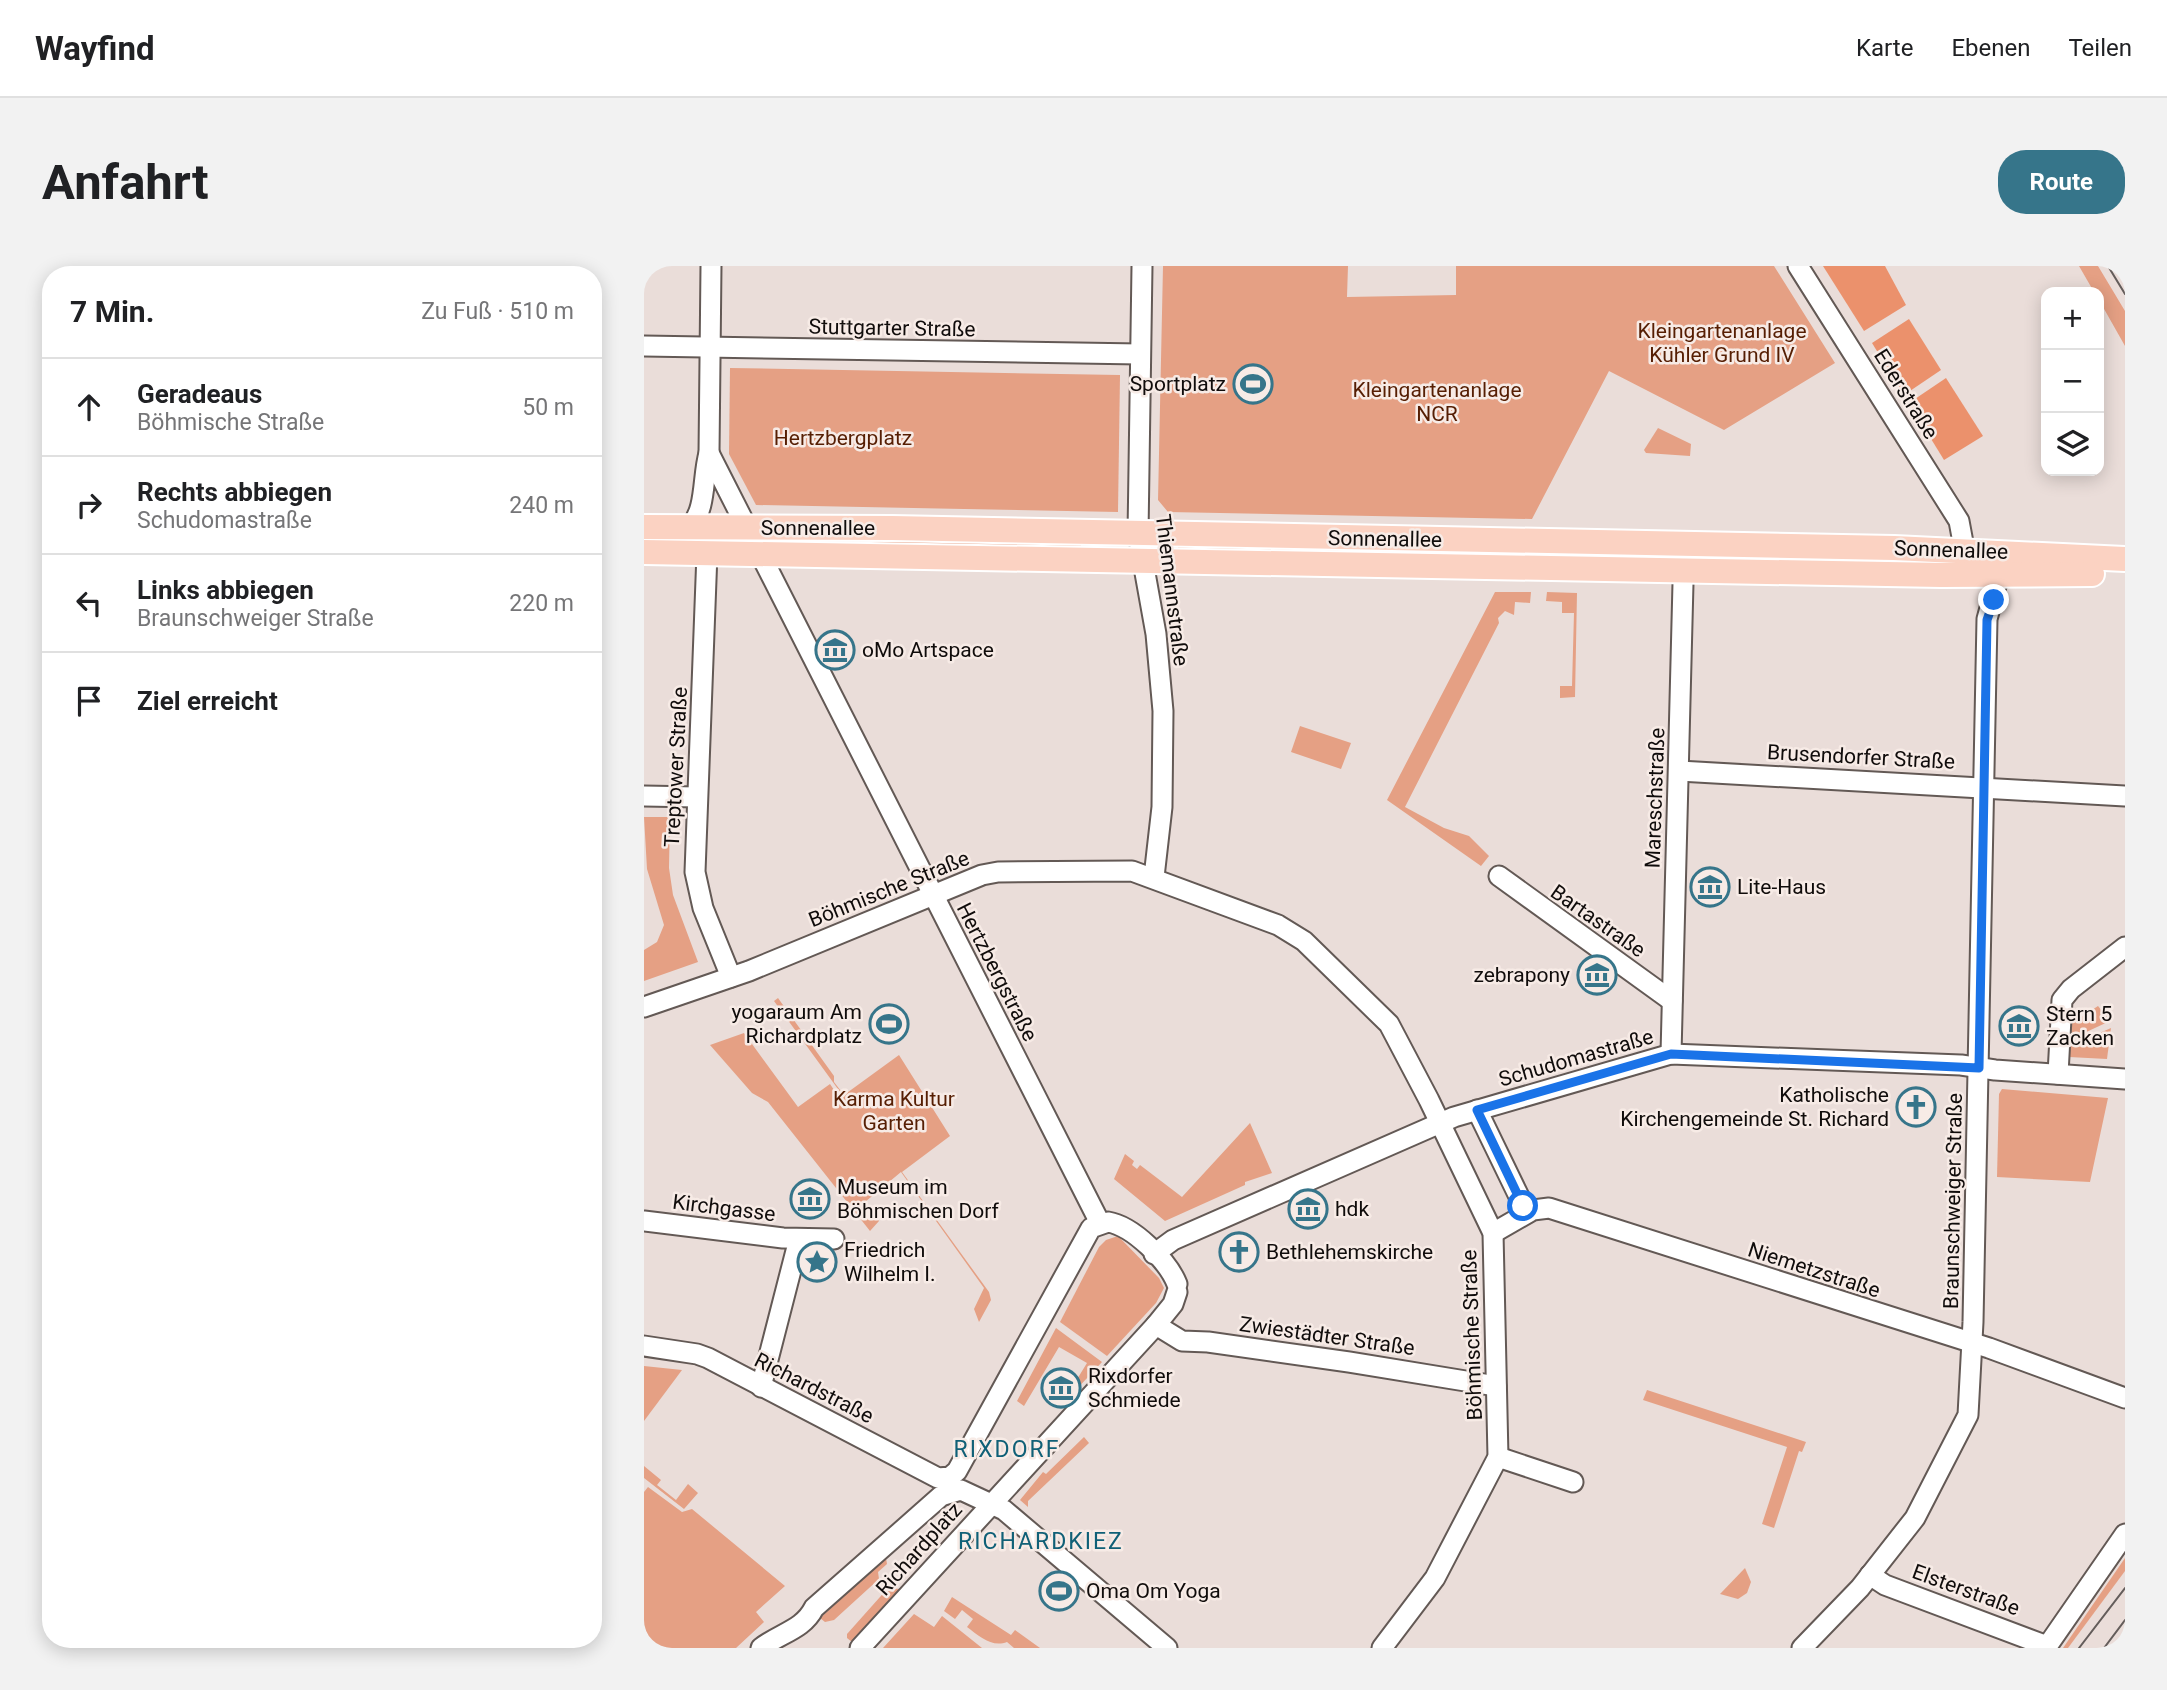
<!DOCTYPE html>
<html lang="de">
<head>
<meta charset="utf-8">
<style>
	:root { --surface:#fff; --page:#f2f2f2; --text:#202124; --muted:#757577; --line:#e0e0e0; --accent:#36758a }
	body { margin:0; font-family:Roboto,sans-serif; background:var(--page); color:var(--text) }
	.controls { position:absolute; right:21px; top:21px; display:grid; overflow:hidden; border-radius:14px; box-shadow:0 4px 18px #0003 }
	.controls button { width:63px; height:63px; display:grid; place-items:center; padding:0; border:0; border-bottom:2px solid var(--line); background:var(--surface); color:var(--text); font:35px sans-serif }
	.stop { position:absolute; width:21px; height:21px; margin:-16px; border:5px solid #1a73e8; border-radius:50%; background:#fff }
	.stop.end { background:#1a73e8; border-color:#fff; box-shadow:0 2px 7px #0008 }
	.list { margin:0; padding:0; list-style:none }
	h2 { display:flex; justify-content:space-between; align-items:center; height:91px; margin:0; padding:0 28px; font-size:30px }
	h2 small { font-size:23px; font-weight:400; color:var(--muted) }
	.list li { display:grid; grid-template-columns:46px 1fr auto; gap:21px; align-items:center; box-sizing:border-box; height:98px; padding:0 28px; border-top:2px solid var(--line) }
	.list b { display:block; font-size:26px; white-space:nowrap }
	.list p { margin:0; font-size:23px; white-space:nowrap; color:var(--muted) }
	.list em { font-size:23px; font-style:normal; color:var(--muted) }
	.icon { flex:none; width:38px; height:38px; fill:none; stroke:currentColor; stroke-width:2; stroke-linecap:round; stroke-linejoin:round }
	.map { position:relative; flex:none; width:1481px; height:1382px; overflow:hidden; border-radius:28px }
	header { display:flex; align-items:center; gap:42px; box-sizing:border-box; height:98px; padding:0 35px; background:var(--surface); border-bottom:2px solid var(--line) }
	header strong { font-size:33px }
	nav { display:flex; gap:38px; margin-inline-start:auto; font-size:24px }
	.intro { display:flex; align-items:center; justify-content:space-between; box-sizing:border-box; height:168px; padding:0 42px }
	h1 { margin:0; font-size:49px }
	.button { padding:18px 32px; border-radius:28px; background:var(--accent); color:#fff; font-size:24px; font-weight:700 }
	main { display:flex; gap:42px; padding:0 42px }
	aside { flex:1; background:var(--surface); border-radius:28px; box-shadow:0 4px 18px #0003 }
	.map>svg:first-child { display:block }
	.green { fill:#e5a084 }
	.forest { fill:#eb916c }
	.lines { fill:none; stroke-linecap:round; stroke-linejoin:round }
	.minor-casing { stroke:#635955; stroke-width:23 }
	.major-casing { stroke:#fff; stroke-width:28 }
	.minor { stroke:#fff; stroke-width:19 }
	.major { stroke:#fbd2c2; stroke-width:24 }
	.tram { stroke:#645d5b; stroke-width:2 }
	.route { stroke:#1a73e8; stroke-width:9 }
	.labels { text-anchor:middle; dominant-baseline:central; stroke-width:5; stroke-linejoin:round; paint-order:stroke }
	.street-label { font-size:21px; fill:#100c0b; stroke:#f7ebe6 }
	.park-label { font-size:21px; fill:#561e03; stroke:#f7ebe6 }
	.poi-label { font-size:21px; fill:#100c0b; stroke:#f7ebe6; text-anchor:start }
	.neighbourhood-label { font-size:23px; letter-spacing:2px; fill:#106077; stroke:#f7ebe6 }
</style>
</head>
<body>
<header>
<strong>Wayfind</strong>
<nav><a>Karte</a><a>Ebenen</a><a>Teilen</a></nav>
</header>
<div class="intro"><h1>Anfahrt</h1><a class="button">Route</a></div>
<main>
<aside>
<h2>7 Min.<small>Zu Fuß · 510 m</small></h2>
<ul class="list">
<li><svg class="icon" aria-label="ahead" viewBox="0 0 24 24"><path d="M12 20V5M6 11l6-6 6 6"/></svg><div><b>Geradeaus</b><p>Böhmische Straße</p></div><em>50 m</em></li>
<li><svg class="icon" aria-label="right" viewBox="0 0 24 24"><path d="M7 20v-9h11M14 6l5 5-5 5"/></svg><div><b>Rechts abbiegen</b><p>Schudomastraße</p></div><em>240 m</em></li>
<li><svg class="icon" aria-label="left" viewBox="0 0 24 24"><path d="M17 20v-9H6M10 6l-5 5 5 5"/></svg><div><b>Links abbiegen</b><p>Braunschweiger Straße</p></div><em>220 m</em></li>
<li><svg class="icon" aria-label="arrive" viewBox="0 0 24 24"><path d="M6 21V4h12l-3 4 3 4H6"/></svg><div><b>Ziel erreicht</b></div></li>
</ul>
</aside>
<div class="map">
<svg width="1481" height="1382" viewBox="0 0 1481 1382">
	<rect width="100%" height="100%" fill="#eaddd9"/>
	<!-- green -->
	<g class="green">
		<polygon points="519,0 704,0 703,31 812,29 812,0 1130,0 1191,97 1080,164 965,105 888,253 524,246 514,234"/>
		<polygon points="1435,0 1454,0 1481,45 1481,80 1455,34 1455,26 1450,26"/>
		<polygon points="86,102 476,109 474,246 112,239 85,188"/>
		<polygon points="1014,162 1047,178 1046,190 1002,187 1000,184"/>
		<polygon points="243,270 437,274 437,280 383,283 209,279 242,274"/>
		<polygon points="534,279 1005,285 1005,295 534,287"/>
		<polygon points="851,326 887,326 886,337 871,336 870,349 861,345 854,352 855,357 761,541 800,562 825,570 845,590 837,600 743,534"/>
		<polygon points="903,326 933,327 931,431 916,432 916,420 928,420 930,347 918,347 918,336 902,335"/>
		<polygon points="656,460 707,477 697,503 647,486"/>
		<polygon points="0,551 26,551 25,602 29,629 54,696 0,715 0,684 13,676 20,659 3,603"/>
		<polygon points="134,732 190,810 190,816 200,829 255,789 306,870 258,906 345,1026 347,1034 335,1056 330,1043 340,1022 257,906 221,936 235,955 226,965 124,836 108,827 66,779 100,767 154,841 186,818 196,833 199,830 130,735"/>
		<polygon points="1454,740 1466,755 1425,774 1425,759"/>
		<polygon points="1467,762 1463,793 1425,791 1426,780"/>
		<polygon points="1358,823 1464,832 1446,916 1353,911 1355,828"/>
		<polygon points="606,857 628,907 601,916 601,919 521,955 470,913 481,888 490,895 488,899 493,903 496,899 538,931"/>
		<polygon points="474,970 515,1012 520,1022 512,1037 463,1090 416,1056 455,981 462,974"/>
		<polygon points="412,1062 458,1096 430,1126 427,1123 443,1097 415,1081 380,1140 373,1135"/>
		<polygon points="0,1100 38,1104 0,1155"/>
		<polygon points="1003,1124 1162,1176 1158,1186 1155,1185 1130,1262 1118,1258 1143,1181 999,1134"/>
		<polygon points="440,1171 445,1177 384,1235 384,1241 376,1234 399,1206 402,1208"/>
		<polygon points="0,1200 17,1214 13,1219 32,1234 44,1218 54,1227 40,1243 0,1212"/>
		<polygon points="4,1221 38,1246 48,1243 141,1320 112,1346 120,1356 92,1382 0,1382 0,1226"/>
		<polygon points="242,1292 243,1298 234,1306 235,1313 190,1354 181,1356 176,1352"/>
		<polygon points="1481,1292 1481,1305 1424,1382 1419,1382"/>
		<polygon points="1101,1302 1107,1316 1103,1327 1094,1333 1076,1328"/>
		<polygon points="244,1322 256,1323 208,1376 203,1372 203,1368"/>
		<path d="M308,1331L367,1369L371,1364L396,1382H370L363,1376C348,1382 335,1370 323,1361L329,1353L318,1344L311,1353L300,1345Z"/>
		<polygon points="270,1348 290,1361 298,1350 338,1382 239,1382"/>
	</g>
	<!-- forest -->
	<g class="forest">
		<polygon points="1179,0 1241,0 1262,39 1220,65"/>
		<polygon points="1265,53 1297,104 1260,129 1228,77"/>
		<polygon points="1302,112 1339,170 1300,194 1265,137"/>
	</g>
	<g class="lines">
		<!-- minor casing -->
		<g class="minor-casing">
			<g id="minor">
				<polyline points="498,0 494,268 512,368 519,445 518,541 510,611"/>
				<polyline points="1154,0 1315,255 1323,298"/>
				<polyline points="0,80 496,88"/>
				<polyline points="65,187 456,957"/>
				<path d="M46,262C63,241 58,212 65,187L67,0"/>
				<polyline points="63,287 51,606 59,642 87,711"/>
				<polyline points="1035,505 1481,530"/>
				<polyline points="0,530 53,531"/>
				<polyline points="855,610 1028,735"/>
				<polyline points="0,741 105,705 338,609 354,606 488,605 634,659 660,675 745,758 785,834 849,967 854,1191 791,1312 738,1382"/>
				<polyline points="1027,788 1040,278"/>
				<polyline points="1414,808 1418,734 1427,723 1481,681"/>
				<polyline points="833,844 883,947"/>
				<polyline points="0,955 139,972 190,973"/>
				<polyline points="849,967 889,944 905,942 1345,1082 1481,1132"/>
				<polyline points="510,988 529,974 810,851 1027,788 1317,799 1351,804 1481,813"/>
				<polyline points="512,1059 538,1075 564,1076 705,1096 852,1120"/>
				<path d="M0,1080L53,1088L64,1092L294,1212L306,1211L313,1205L447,962L464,956C489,960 524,995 533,1018"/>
				<polyline points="117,1121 155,973"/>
				<polyline points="854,1191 929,1216"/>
				<polyline points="1226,1309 1241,1319 1403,1380"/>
				<path d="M117,1382C136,1367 159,1364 170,1342L297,1230L317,1224L360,1244L523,1382"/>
				<polyline points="216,1382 512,1059 529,1038 533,1026"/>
				<polyline points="1158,1382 1216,1322 1271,1252 1324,1149 1329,1056 1343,353 1355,309"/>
				<polyline points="1402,1382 1481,1268"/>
			</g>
		</g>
		<!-- major casing -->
		<g class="major-casing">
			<g id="major">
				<polyline points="0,261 248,262 1250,282 1481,293"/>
				<polyline points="0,286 1297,309 1448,308"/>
			</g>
		</g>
		<!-- minor -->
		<use href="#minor" class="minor"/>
		<!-- major -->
		<use href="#major" class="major"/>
		<!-- tram -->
		<g class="tram">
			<polyline points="1464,0 1481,28"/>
			<polyline points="1435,1382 1481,1322"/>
			<polyline points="1460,1382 1481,1354"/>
		</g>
	</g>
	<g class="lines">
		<!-- route -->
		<polyline class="route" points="879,940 833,844 1027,788 1335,802 1343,354 1350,334"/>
	</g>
	<!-- icons -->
	<defs>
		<g id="stadium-ring" transform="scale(2.0125)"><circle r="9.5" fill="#f7ebe6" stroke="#36758a" stroke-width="1.5"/><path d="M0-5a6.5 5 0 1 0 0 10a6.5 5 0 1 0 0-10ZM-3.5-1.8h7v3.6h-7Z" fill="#36758a"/></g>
		<g id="museum-ring" transform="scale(2.0125)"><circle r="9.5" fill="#f7ebe6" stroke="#36758a" stroke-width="1.5"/><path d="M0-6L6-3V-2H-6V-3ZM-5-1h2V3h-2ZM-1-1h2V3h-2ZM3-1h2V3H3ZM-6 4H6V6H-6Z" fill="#36758a"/></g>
		<g id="church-ring" transform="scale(2.0125)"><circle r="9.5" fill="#f7ebe6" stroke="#36758a" stroke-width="1.5"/><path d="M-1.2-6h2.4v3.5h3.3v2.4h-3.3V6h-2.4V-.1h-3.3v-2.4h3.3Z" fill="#36758a"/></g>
		<g id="sight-ring" transform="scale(2.0125)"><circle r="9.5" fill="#f7ebe6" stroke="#36758a" stroke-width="1.5"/><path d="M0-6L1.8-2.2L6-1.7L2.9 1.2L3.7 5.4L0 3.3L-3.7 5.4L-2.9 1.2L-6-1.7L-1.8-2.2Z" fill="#36758a"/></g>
	</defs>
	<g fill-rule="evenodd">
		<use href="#stadium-ring" x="609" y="118"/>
		<use href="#museum-ring" x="191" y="384"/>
		<use href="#museum-ring" x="1066" y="621"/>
		<use href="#museum-ring" x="953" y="709"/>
		<use href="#stadium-ring" x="245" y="758"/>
		<use href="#museum-ring" x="1375" y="760"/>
		<use href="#church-ring" x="1272" y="841"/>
		<use href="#museum-ring" x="166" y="933"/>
		<use href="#museum-ring" x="664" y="943"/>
		<use href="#church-ring" x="595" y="986"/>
		<use href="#sight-ring" x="173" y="996"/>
		<use href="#museum-ring" x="417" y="1122"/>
		<use href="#stadium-ring" x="415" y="1325"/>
	</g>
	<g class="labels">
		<!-- street labels -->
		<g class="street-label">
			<text transform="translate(248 62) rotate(1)">Stuttgarter Straße</text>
			<text transform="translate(1262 128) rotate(58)">Ederstraße</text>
			<text x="174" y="262">Sonnenallee</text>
			<text transform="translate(741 273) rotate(1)">Sonnenallee</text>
			<text transform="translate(1307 284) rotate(2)">Sonnenallee</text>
			<text transform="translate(528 324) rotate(83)">Thiemannstraße</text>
			<text transform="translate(1217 491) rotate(3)">Brusendorfer Straße</text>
			<text transform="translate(32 501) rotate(-87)">Treptower Straße</text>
			<text transform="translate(1011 532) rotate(-88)">Mareschstraße</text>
			<text transform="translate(245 623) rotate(-22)">Böhmische Straße</text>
			<text transform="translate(954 655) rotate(35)">Bartastraße</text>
			<text transform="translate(353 706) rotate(63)">Hertzbergstraße</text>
			<text transform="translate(932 792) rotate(-16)">Schudomastraße</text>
			<text transform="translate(1309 935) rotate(-89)">Braunschweiger Straße</text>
			<text transform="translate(80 942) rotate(7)">Kirchgasse</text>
			<text transform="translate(1170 1004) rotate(18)">Niemetzstraße</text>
			<text transform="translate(828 1069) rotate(-92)">Böhmische Straße</text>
			<text transform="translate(683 1070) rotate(8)">Zwiestädter Straße</text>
			<text transform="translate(170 1122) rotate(27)">Richardstraße</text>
			<text transform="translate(275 1283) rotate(-48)">Richardplatz</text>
			<text transform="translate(1322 1324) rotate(20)">Elsterstraße</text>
		</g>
		<!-- park labels -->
		<g class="park-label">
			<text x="1078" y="65">Kleingartenanlage<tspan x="1078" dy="24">Kühler Grund IV</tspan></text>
			<text x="793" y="124">Kleingartenanlage<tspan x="793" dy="24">NCR</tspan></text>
			<text x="199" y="172">Hertzbergplatz</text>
			<text x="250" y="833">Karma Kultur<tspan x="250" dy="24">Garten</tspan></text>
		</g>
		<!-- poi labels -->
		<g class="poi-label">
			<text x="582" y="118" text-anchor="end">Sportplatz</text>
			<text x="218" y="384">oMo Artspace</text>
			<text x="1093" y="621">Lite-Haus</text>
			<text x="926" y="709" text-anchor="end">zebrapony</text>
			<text x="218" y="746" text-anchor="end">yogaraum Am<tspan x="218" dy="24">Richardplatz</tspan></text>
			<text x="1402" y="748">Stern 5<tspan x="1402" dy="24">Zacken</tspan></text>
			<text x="1245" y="829" text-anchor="end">Katholische<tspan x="1245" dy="24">Kirchengemeinde St. Richard</tspan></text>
			<text x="193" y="921">Museum im<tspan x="193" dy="24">Böhmischen Dorf</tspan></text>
			<text x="691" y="943">hdk</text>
			<text x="200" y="984">Friedrich<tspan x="200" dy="24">Wilhelm I.</tspan></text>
			<text x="622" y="986">Bethlehemskirche</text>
			<text x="444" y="1110">Rixdorfer<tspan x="444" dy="24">Schmiede</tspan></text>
			<text x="442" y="1325">Oma Om Yoga</text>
		</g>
		<!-- neighbourhood labels -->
		<g class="neighbourhood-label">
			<text x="363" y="1183">RIXDORF</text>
			<text x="397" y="1275">RICHARDKIEZ</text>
		</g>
	</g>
</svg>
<div class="controls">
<button>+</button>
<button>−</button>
<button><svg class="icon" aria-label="layers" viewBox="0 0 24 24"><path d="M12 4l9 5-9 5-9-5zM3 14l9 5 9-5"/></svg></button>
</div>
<div class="stop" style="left:879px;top:940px"></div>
<div class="stop end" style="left:1350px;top:334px"></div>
</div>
</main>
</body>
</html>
